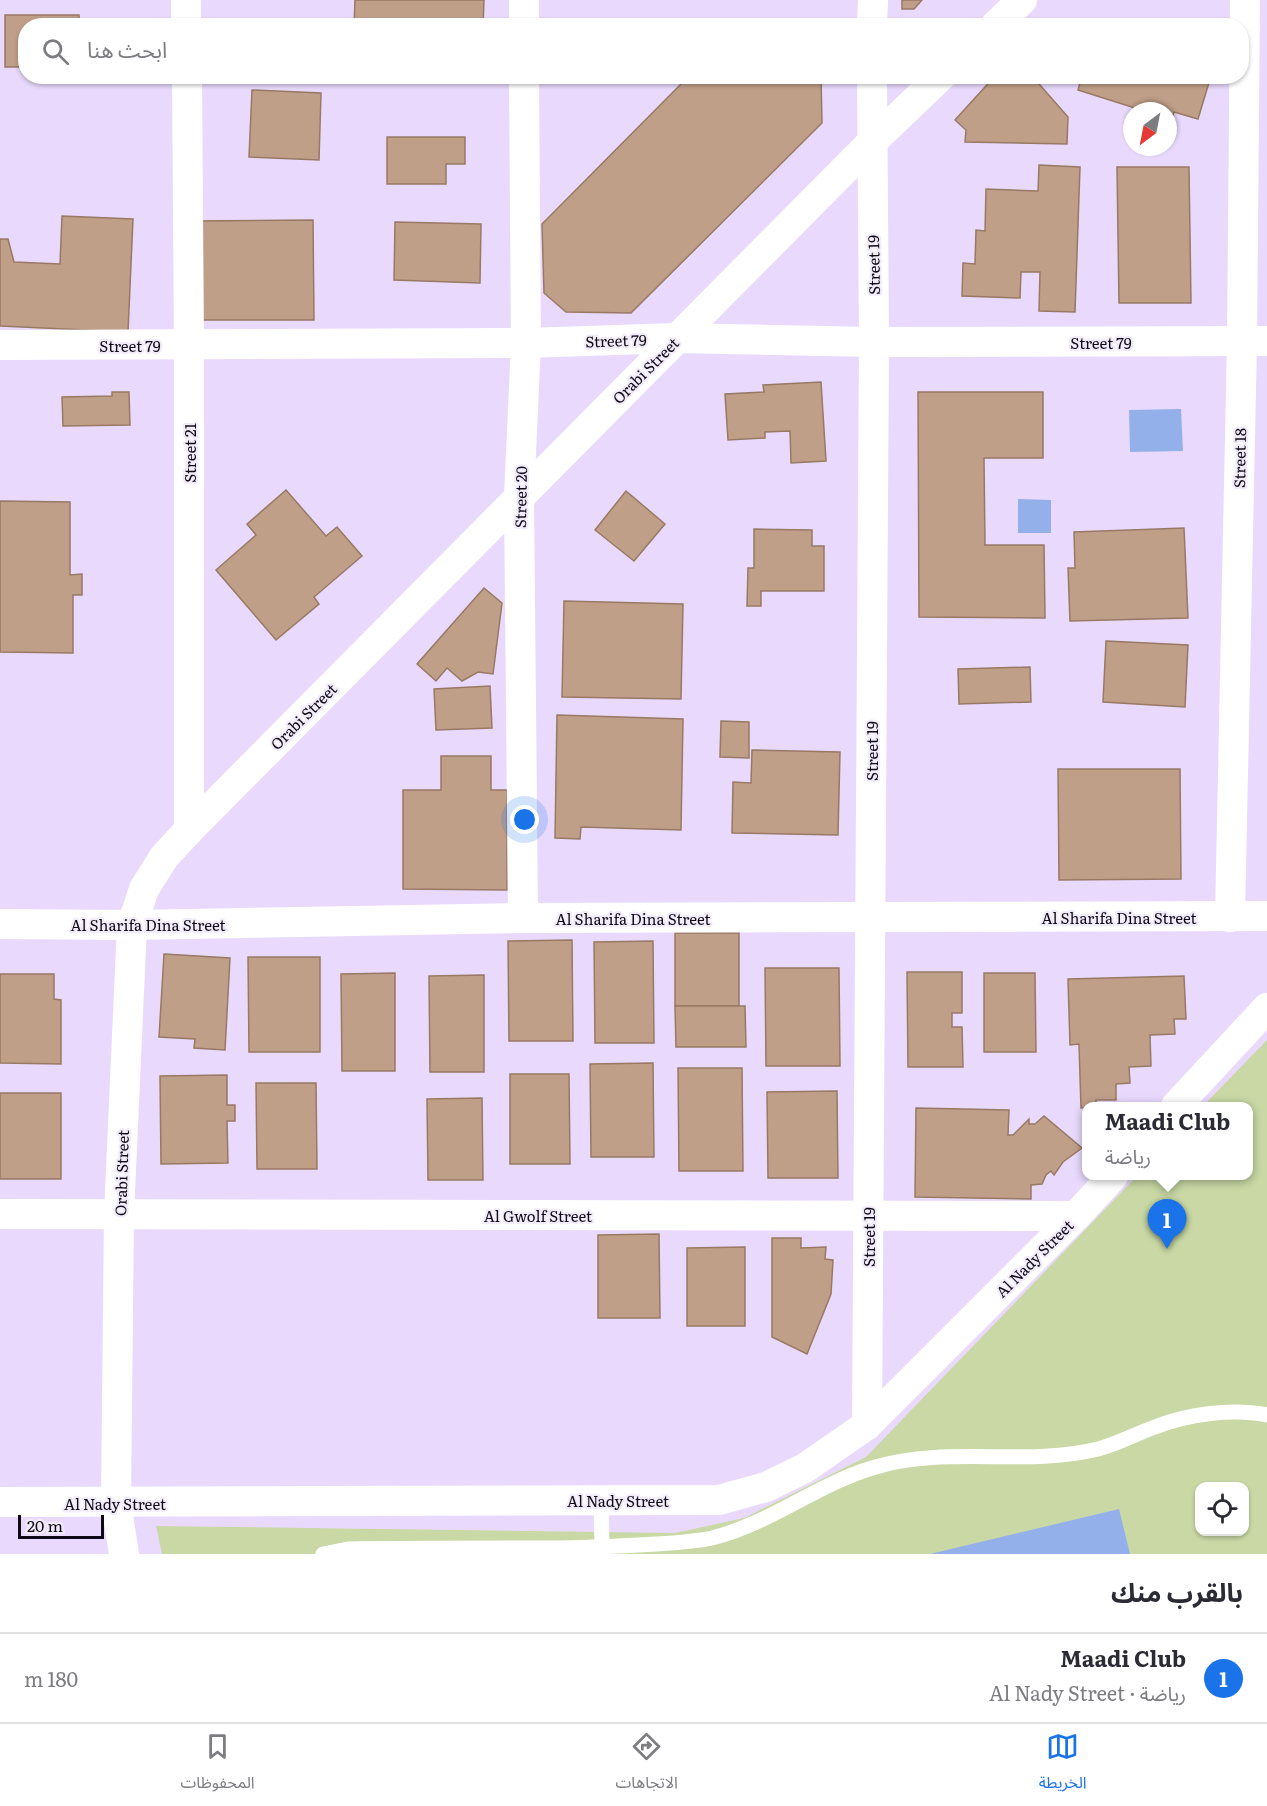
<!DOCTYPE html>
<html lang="ar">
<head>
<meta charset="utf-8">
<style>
	:root { --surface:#fff; --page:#f2f2f3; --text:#2b2b33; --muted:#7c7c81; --line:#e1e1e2; --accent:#1a73e8 }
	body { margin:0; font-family:Literata,"Noto Sans Arabic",serif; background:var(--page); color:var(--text); direction:rtl }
	.controls { position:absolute; right:18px; bottom:18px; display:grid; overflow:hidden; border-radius:12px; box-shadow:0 2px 4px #0004 }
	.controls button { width:54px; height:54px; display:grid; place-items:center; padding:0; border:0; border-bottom:2px solid var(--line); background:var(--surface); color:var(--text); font:30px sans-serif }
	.compass { position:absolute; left:1123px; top:102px; width:54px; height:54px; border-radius:50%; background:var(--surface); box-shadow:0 2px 4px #0004; rotate:212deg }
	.scale { position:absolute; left:18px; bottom:15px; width:86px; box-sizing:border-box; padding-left:6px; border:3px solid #0f0a16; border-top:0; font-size:16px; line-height:21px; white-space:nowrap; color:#0f0a16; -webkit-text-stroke:4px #f2ecfa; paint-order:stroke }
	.you { position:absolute; left:525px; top:820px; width:21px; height:21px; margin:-15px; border:4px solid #fff; border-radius:50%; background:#1a73e8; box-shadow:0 0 0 9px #1a73e833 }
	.badge { display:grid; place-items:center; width:39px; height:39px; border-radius:50%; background:var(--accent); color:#fff; font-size:20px; font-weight:700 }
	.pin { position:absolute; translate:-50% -50px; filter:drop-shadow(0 2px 3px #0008) }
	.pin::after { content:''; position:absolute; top:32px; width:21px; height:18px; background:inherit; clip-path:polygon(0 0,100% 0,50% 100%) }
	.popup { position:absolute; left:1082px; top:1102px; width:171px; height:78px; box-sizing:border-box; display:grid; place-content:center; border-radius:12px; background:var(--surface); filter:drop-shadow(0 2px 4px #0005); font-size:20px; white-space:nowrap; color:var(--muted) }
	.popup b { font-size:22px; color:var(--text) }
	.popup::after { content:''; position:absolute; left:50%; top:100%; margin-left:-12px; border:12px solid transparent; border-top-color:var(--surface) }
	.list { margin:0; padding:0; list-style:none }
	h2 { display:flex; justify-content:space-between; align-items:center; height:78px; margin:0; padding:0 24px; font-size:26px }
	h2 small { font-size:20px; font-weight:400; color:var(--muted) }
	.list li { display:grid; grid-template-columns:39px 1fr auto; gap:18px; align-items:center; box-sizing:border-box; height:90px; padding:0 24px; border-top:2px solid var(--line) }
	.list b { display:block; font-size:22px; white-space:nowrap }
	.list p { margin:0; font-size:20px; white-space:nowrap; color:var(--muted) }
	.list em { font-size:20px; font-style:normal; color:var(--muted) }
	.icon { flex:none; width:33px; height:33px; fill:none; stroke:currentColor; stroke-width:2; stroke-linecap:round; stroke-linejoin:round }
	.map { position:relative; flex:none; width:1267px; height:1554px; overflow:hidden; direction:ltr }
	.search { position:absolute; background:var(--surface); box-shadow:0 2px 4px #0004; left:18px; right:18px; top:18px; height:66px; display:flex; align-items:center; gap:15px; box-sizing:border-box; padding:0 21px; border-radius:24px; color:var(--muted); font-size:22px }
	.sheet { height:168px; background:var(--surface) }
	nav { display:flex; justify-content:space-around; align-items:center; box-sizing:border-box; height:84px; border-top:2px solid var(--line); background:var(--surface); font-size:16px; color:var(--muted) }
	nav a { display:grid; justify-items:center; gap:3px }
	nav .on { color:var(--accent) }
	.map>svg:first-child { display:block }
	.green { fill:#c9d8a5; fill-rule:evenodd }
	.water { fill:#94b0eb }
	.building { fill:#c09f89; stroke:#987964; stroke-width:1.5 }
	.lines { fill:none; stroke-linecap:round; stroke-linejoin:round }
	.lane { stroke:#fff; stroke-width:15 }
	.street { stroke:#fff; stroke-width:30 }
	.labels { text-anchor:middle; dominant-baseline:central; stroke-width:4.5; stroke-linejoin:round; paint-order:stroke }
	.street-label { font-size:15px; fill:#0f0a16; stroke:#f2ecfa }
</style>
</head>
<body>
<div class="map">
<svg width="1267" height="1554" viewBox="0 0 1267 1554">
	<rect width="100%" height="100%" fill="#e9dafd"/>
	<!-- green -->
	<path class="green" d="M1267,1040V1554H162L156,1526L675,1533L744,1518L866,1457L1137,1176H1248V1106H1203ZM1200,1486H1244V1532H1200Z"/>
	<!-- water -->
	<g class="water">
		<polygon points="1181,409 1183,451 1130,452 1129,410"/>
		<polygon points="1018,499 1051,500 1051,533 1018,533"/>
		<polygon points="1119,1509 1130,1554 930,1554"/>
	</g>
	<!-- building -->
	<g class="building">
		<polygon points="355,0 484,0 483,26 354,26"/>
		<polygon points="902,0 922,0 914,9 902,9"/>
		<polygon points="5,15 79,15 79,26 26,26 26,67 5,67"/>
		<polygon points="367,76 438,76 437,79"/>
		<polygon points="689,76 821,76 822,123 631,313 566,312 544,293 542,224"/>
		<polygon points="995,76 1033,77 1068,117 1067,144 965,142 966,130 955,120"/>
		<polygon points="1082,76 1211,76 1198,119 1174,112 1168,131 1168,111 1134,111 1135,108 1078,90"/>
		<polygon points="252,90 321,93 319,160 249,157"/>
		<polygon points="387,137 465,137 465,164 446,164 446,184 387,184"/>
		<polygon points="1039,165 1080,167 1075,312 1039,311 1040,272 1021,272 1020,298 962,296 963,263 975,264 976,230 985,231 986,189 1038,191"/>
		<polygon points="1117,167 1189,167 1191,303 1119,303"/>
		<polygon points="62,216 133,219 128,332 0,326 0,239 8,239 14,262 60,264"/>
		<polygon points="313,220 314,320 198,320 196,221"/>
		<polygon points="395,222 481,224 480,283 394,280"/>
		<polygon points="821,382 826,461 791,463 790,431 765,432 765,438 728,440 725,394 764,392 763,385"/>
		<polygon points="112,392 129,392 130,425 63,426 62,397 112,396"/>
		<polygon points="918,392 1043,392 1043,458 984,458 985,545 1044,545 1045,618 919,617"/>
		<polygon points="286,490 326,536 337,527 362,556 314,597 319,604 276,640 216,570 256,535 247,524"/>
		<polygon points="626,491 665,524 634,561 595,530"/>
		<polygon points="0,501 70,502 70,575 82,574 82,595 73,595 73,653 0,652"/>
		<polygon points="1184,528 1188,618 1070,621 1068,568 1075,568 1074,532"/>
		<polygon points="754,529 812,530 812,546 824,546 824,591 761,591 761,606 747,606 748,568 754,568"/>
		<polygon points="484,588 502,603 493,674 478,672 462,681 447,668 436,681 417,664"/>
		<polygon points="564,601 683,604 681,699 562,697"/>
		<polygon points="1106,641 1188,645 1185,707 1103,702"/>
		<polygon points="1030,667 1031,702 959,704 958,669"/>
		<polygon points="490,686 492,728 436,730 434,689"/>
		<polygon points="557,715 683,719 681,830 581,827 580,839 555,838"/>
		<polygon points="721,721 749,722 749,758 720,757"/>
		<polygon points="752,750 840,752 838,835 732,833 733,782 751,783"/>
		<polygon points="441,756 491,756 491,790 507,790 507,890 403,889 403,790 441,790"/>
		<polygon points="1058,769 1180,769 1181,879 1059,880"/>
		<rect x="675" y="933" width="64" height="73"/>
		<polygon points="572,940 573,1041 509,1041 508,941"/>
		<polygon points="653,941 654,1043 595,1043 594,942"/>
		<polygon points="164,954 230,958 225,1050 194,1048 195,1039 159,1037"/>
		<polygon points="248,957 320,957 320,1052 249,1052"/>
		<polygon points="765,968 839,968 840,1066 766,1066"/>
		<polygon points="907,972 962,972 962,1013 952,1013 952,1027 962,1027 963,1067 908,1067"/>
		<polygon points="395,973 395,1071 342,1071 341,974"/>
		<polygon points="984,973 1035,973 1036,1052 984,1052"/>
		<polygon points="0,974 54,974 54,999 61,1000 61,1064 0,1063"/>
		<polygon points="484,975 484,1072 430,1072 429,976"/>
		<polygon points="1184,976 1186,1019 1174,1019 1175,1034 1150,1035 1151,1066 1129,1067 1130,1083 1116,1084 1116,1100 1096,1100 1096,1106 1081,1108 1079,1044 1070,1045 1068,979"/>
		<polygon points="675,1006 745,1006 746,1047 676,1047"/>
		<polygon points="653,1063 654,1157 591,1157 590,1064"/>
		<polygon points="678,1068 742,1068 743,1171 679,1171"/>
		<polygon points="510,1074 569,1074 570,1164 510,1164"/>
		<polygon points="227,1075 227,1105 235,1105 235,1121 227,1121 228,1163 161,1164 160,1076"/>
		<polygon points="256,1083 316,1083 317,1169 257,1169"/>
		<polygon points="837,1091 838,1178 768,1178 767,1092"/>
		<rect x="0" y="1093" width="61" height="86"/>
		<polygon points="482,1098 483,1180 428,1180 427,1099"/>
		<polygon points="916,1108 1009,1110 1008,1135 1013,1135 1029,1119 1029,1124 1035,1124 1044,1116 1082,1148 1063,1162 1054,1175 1051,1171 1046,1175 1042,1184 1031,1185 1031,1199 915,1197"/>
		<polygon points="659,1234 660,1318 598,1318 598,1235"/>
		<polygon points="772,1238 801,1238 801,1248 826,1247 825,1259 833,1260 831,1294 807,1354 772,1337"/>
		<polygon points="745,1247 745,1326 687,1326 687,1248"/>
	</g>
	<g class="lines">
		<!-- lane -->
		<g class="lane">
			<polyline points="601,1500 602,1548"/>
			<path d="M323,1554L348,1549C416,1548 484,1548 551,1548C586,1548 621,1546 656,1544C674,1543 693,1542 712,1538C769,1524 816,1485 872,1468C946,1445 1024,1467 1098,1449C1118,1444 1135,1434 1155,1427C1188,1414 1232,1408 1267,1415"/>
		</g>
		<!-- street -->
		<g class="street">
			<polyline points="186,0 186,26"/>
			<polyline points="524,0 524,26"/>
			<polyline points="872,26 873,0"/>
			<polyline points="995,26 1022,0"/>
			<polyline points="187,76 189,345 189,830"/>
			<polyline points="0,345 526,343 677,338 874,342 1267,341"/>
			<polyline points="1230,917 1242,341 1245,0"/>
			<polyline points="523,918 519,497 526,343 524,76"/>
			<polyline points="0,924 132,925 523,918 1267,916"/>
			<polyline points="1176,1106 1267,1008"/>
			<polyline points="0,1214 1076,1216"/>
			<polyline points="867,1425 874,342 872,76"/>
			<polyline points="0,1502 719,1500 766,1487 805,1468 867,1425 1076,1216 1113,1176"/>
			<polyline points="124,1554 116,1503 119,1214 132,925 144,889 164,857 189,830 872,142 941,76"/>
		</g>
	</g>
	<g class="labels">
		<!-- street labels -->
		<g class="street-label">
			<text transform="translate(873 265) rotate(-91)">Street 19</text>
			<text transform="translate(616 340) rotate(-2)">Street 79</text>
			<text x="1101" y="342">Street 79</text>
			<text x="130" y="345">Street 79</text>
			<text transform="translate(645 370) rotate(-45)">Orabi Street</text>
			<text transform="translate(189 453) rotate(-90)">Street 21</text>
			<text transform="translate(1239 458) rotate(-89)">Street 18</text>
			<text transform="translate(520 497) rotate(-89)">Street 20</text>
			<text transform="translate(303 716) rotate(-45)">Orabi Street</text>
			<text transform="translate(871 751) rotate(-90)">Street 19</text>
			<text x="1119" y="917">Al Sharifa Dina Street</text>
			<text x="633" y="918">Al Sharifa Dina Street</text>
			<text x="148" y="924">Al Sharifa Dina Street</text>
			<text transform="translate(121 1173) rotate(-88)">Orabi Street</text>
			<text x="538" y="1215">Al Gwolf Street</text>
			<text transform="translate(868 1237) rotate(-90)">Street 19</text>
			<text transform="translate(1034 1258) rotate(-45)">Al Nady Street</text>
			<text x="618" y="1500">Al Nady Street</text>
			<text x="115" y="1503">Al Nady Street</text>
		</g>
	</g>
</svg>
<div class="controls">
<button><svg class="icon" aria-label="locate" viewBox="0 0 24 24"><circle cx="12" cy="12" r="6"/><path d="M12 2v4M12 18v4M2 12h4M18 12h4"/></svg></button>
</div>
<svg class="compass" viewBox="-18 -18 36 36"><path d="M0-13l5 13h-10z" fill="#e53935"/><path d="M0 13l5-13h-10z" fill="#7c7c81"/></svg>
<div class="scale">20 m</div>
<div class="you"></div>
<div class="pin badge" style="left:1167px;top:1249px">1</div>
<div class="popup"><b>Maadi Club</b>رياضة</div>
<div class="search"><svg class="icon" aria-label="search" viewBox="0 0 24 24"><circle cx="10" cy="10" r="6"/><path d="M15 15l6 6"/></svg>ابحث هنا</div>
</div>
<section class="sheet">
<h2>بالقرب منك<small></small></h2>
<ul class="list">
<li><span class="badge">1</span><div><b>Maadi Club</b><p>رياضة · Al Nady Street</p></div><em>180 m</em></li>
</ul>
</section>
<nav>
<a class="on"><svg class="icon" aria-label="map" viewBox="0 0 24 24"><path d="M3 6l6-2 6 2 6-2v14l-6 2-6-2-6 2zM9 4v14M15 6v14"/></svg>الخريطة</a>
<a><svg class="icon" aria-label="directions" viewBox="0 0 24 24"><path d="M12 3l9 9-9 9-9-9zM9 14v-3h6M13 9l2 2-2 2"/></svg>الاتجاهات</a>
<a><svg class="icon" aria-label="saved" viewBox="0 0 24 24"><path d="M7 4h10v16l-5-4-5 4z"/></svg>المحفوظات</a>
</nav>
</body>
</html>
